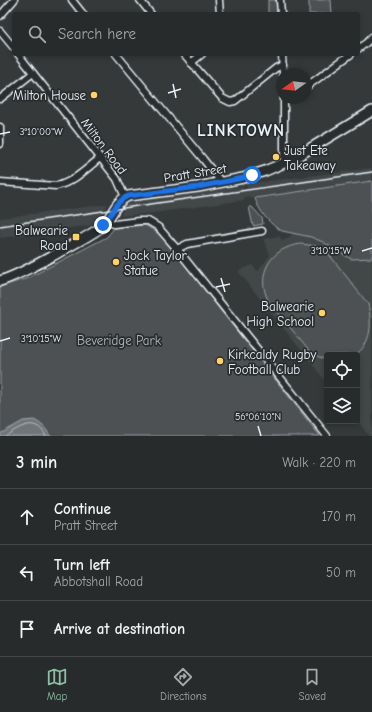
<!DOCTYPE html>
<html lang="en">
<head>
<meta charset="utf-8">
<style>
	:root { --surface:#282b2c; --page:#343738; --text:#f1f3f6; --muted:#a5a7a9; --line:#444748; --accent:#8abfa5 }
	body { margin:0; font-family:"Comic Neue",sans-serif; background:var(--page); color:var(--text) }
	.controls { position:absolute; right:12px; bottom:12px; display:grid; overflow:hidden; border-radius:4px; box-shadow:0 2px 6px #0003 }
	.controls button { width:36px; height:36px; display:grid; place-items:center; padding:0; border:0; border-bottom:1px solid var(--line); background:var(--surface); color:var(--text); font:20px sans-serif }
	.compass { position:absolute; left:276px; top:68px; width:36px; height:36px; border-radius:50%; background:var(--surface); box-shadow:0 2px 6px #0003; rotate:256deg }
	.stop { position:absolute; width:12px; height:12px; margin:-9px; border:3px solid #1a73e8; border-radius:50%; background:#fff }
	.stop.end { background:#1a73e8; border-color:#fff; box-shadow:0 1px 4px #0008 }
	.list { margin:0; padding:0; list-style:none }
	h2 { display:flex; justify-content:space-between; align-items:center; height:52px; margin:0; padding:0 16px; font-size:17px }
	h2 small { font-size:13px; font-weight:400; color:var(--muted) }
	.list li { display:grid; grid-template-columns:26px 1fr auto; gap:12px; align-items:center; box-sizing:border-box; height:56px; padding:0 16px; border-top:1px solid var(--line) }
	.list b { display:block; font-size:15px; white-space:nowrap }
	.list p { margin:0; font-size:13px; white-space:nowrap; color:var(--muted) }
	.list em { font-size:13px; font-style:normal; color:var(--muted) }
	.icon { flex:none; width:22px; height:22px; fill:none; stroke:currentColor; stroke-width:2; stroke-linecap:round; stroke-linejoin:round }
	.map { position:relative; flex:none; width:372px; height:436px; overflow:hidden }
	.search { position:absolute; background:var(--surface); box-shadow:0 2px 6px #0003; left:12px; right:12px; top:12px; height:44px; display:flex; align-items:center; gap:10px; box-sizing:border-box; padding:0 14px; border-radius:4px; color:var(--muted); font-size:15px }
	.sheet { height:220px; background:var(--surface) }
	nav { display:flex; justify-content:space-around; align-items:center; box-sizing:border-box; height:56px; border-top:1px solid var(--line); background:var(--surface); font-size:11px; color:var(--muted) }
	nav a { display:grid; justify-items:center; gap:2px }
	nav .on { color:var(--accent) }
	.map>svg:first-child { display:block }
	.built { fill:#424647 }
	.green { fill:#4d5152; stroke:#9aa1a5 }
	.water { fill:#707579; stroke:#a0a7ac }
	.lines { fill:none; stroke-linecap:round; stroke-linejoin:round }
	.shore { stroke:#b8bfc5; stroke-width:1 }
	.street-casing { stroke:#e8f1f8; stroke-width:9 }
	.secondary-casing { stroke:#e8f1f8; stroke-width:12 }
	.street { stroke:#2a2d2e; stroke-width:6 }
	.secondary { stroke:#2a2d2e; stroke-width:9 }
	.rail { stroke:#e8f1f8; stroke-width:1.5 }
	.route { stroke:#1a73e8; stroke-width:5 }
	.ticks { fill:none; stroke:#e8f1f8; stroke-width:1.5 }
	.poi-dot { fill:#ffd166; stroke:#2a2d2e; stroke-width:1.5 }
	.labels { text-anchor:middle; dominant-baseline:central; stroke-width:3.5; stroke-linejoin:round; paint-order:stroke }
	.poi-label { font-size:13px; fill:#e8f1f8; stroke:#2a2d2e; text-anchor:end }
	.street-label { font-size:13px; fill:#e8f1f8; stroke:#2a2d2e }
	.park-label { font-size:13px; fill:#b2b9be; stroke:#2a2d2e }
	.district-label { font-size:17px; font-weight:bold; letter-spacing:1px; fill:#e8f1f8; stroke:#2a2d2e }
	.ticks-label { font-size:10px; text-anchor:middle; fill:#e8f1f8; stroke:#2a2d2e; stroke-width:3.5; stroke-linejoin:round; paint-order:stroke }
</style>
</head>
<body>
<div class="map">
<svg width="372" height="436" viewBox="0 0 372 436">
	<rect width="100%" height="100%" fill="#35393a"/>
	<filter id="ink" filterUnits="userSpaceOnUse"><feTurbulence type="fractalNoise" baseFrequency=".025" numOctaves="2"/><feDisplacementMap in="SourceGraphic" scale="8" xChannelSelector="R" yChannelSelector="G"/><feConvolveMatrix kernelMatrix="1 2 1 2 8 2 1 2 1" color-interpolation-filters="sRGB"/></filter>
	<g filter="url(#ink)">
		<!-- built -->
		<g class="built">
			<polygon points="372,168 372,436 369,436 357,420 357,355 327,355 327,383 238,271 252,265 258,271 270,255 263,239 279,236 283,241 293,234 282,231 278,229 262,213 256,202 255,198 249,199 249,196 244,197 245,200 154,213 121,216 125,203 129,200 189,194 242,186 243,189 247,189 246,184"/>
			<polygon points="108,204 98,220 92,225 0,238 0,218"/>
		</g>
		<!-- green -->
		<g class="green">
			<polygon points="268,0 276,0 277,14 270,14 268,13"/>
			<polygon points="309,0 331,0 332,14 309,14"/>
			<path d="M372,181V258L351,259L323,242L311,237L282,231C271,226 258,210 255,198Z"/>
			<polygon points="249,207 252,207 262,218 263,224 253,226"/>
			<polygon points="145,225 161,235 320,436 0,436 0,287 28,278 107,237 114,228"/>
			<path d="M301,244L309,245L316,246L328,253L368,304C372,322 372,344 355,355H327V360L319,357L309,351L268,300C255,273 272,247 301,244Z"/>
		</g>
		<!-- water -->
		<path class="water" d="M34,420C42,424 46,428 50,436H0V434L23,421Z"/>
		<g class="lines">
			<!-- shore -->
			<path class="shore" d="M5,436C19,428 35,415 46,436"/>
			<!-- street casing -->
			<g class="street-casing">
				<g id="street">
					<polyline points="72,0 83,14"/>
					<polyline points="140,0 151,14"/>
					<polyline points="219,0 220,14"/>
					<polyline points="280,0 281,14"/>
					<polyline points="0,16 14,0"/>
					<polyline points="0,31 14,48"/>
					<polyline points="358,49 366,43 372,37"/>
					<polyline points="18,54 117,179 125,197"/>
					<polyline points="116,54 203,159 221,182"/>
					<polyline points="184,54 222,98 230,102 235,101 276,68 283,65"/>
					<polyline points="282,54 283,74"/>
					<polyline points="191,63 202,54"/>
					<polyline points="306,87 351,54"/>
					<polyline points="284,98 284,163"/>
					<polyline points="0,99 33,73"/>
					<polyline points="0,127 0,144"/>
					<path d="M0,182L56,186C74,182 86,169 100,158"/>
					<polyline points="107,221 114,224 139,221 148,221 158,227 177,249 327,436"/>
					<polyline points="177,249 187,244 262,231"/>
				</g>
			</g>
			<!-- secondary casing -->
			<g class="secondary-casing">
				<path id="secondary" d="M0,281C22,274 43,261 63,250C75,243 89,236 100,228C112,219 114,202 128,196L198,187L243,178L265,171L284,163L301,154L372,111"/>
			</g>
			<!-- street -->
			<use href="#street" class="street"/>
			<!-- secondary -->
			<use href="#secondary" class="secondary"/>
			<!-- rail -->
			<polyline class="rail" points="0,226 372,172"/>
		</g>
	</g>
	<g class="lines" filter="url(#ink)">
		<!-- route -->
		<path class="route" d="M103,225C111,216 116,201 128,196L198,187L243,178L252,175"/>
	</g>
	<!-- ticks -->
	<path class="ticks" d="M173,84L176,98M168,93L181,89M0,134L10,132M362,251L372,248M221,278L225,292M216,287L230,284M0,341L10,338M258,426L261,436"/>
	<!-- markers -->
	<g class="poi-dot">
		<circle cx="94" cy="95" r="4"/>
		<circle cx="276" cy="157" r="4"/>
		<rect x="72" y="233" width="8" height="8" rx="2"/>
		<circle cx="116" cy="262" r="4"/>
		<circle cx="322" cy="313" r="4"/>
		<circle cx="220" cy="361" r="4"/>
	</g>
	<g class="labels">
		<!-- poi labels -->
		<g class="poi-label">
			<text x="86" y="95">Milton House</text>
			<text x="284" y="150" text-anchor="start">Just Ete<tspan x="284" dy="15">Takeaway</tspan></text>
			<text x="68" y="230">Balwearie<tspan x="68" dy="15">Road</tspan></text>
			<text x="124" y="255" text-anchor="start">Jock Taylor<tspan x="124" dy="15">Statue</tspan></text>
			<text x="314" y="306">Balwearie<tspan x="314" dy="15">High School</tspan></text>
			<text x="228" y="354" text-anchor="start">Kirkcaldy Rugby<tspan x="228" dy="15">Football Club</tspan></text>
		</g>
		<!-- street labels -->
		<g class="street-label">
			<text transform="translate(104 146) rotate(53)">Milton Road</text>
			<text transform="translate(195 173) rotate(-9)">Pratt Street</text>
		</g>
		<!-- park labels -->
		<g class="park-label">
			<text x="119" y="340">Beveridge Park</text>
		</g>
		<!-- district labels -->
		<g class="district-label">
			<text x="241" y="130">LINKTOWN</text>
		</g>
	</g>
	<g class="ticks-label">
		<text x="41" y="135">3°10'00"W</text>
		<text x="331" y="254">3°10'15"W</text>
		<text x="41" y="342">3°10'15"W</text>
		<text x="258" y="420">56°06'10"N</text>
	</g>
</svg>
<div class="controls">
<button><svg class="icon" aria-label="locate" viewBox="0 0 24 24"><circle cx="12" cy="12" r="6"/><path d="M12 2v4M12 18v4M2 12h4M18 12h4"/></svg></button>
<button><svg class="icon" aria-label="layers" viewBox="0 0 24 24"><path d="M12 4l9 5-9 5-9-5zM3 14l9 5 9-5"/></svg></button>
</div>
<svg class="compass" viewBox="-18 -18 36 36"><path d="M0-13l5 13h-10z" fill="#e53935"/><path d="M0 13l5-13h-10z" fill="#a5a7a9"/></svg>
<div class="stop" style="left:252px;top:175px"></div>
<div class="stop end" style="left:103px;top:225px"></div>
<div class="search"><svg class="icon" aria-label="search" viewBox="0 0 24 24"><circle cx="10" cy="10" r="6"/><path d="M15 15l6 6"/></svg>Search here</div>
</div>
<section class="sheet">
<h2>3 min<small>Walk · 220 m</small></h2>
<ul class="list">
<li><svg class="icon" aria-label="ahead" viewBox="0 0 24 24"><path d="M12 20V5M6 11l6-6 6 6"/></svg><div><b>Continue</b><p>Pratt Street</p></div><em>170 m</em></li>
<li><svg class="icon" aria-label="left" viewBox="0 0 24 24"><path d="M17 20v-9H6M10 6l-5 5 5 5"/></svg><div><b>Turn left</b><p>Abbotshall Road</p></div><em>50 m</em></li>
<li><svg class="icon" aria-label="arrive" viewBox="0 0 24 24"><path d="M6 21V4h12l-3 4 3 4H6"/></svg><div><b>Arrive at destination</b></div></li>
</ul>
</section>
<nav>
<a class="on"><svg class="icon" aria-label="map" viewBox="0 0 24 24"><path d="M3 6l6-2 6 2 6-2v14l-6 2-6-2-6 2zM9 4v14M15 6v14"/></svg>Map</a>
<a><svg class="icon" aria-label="directions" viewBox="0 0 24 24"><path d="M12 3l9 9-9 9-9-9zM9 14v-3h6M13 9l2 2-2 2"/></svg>Directions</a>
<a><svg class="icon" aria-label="saved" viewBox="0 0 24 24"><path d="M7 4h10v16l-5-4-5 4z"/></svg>Saved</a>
</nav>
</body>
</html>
